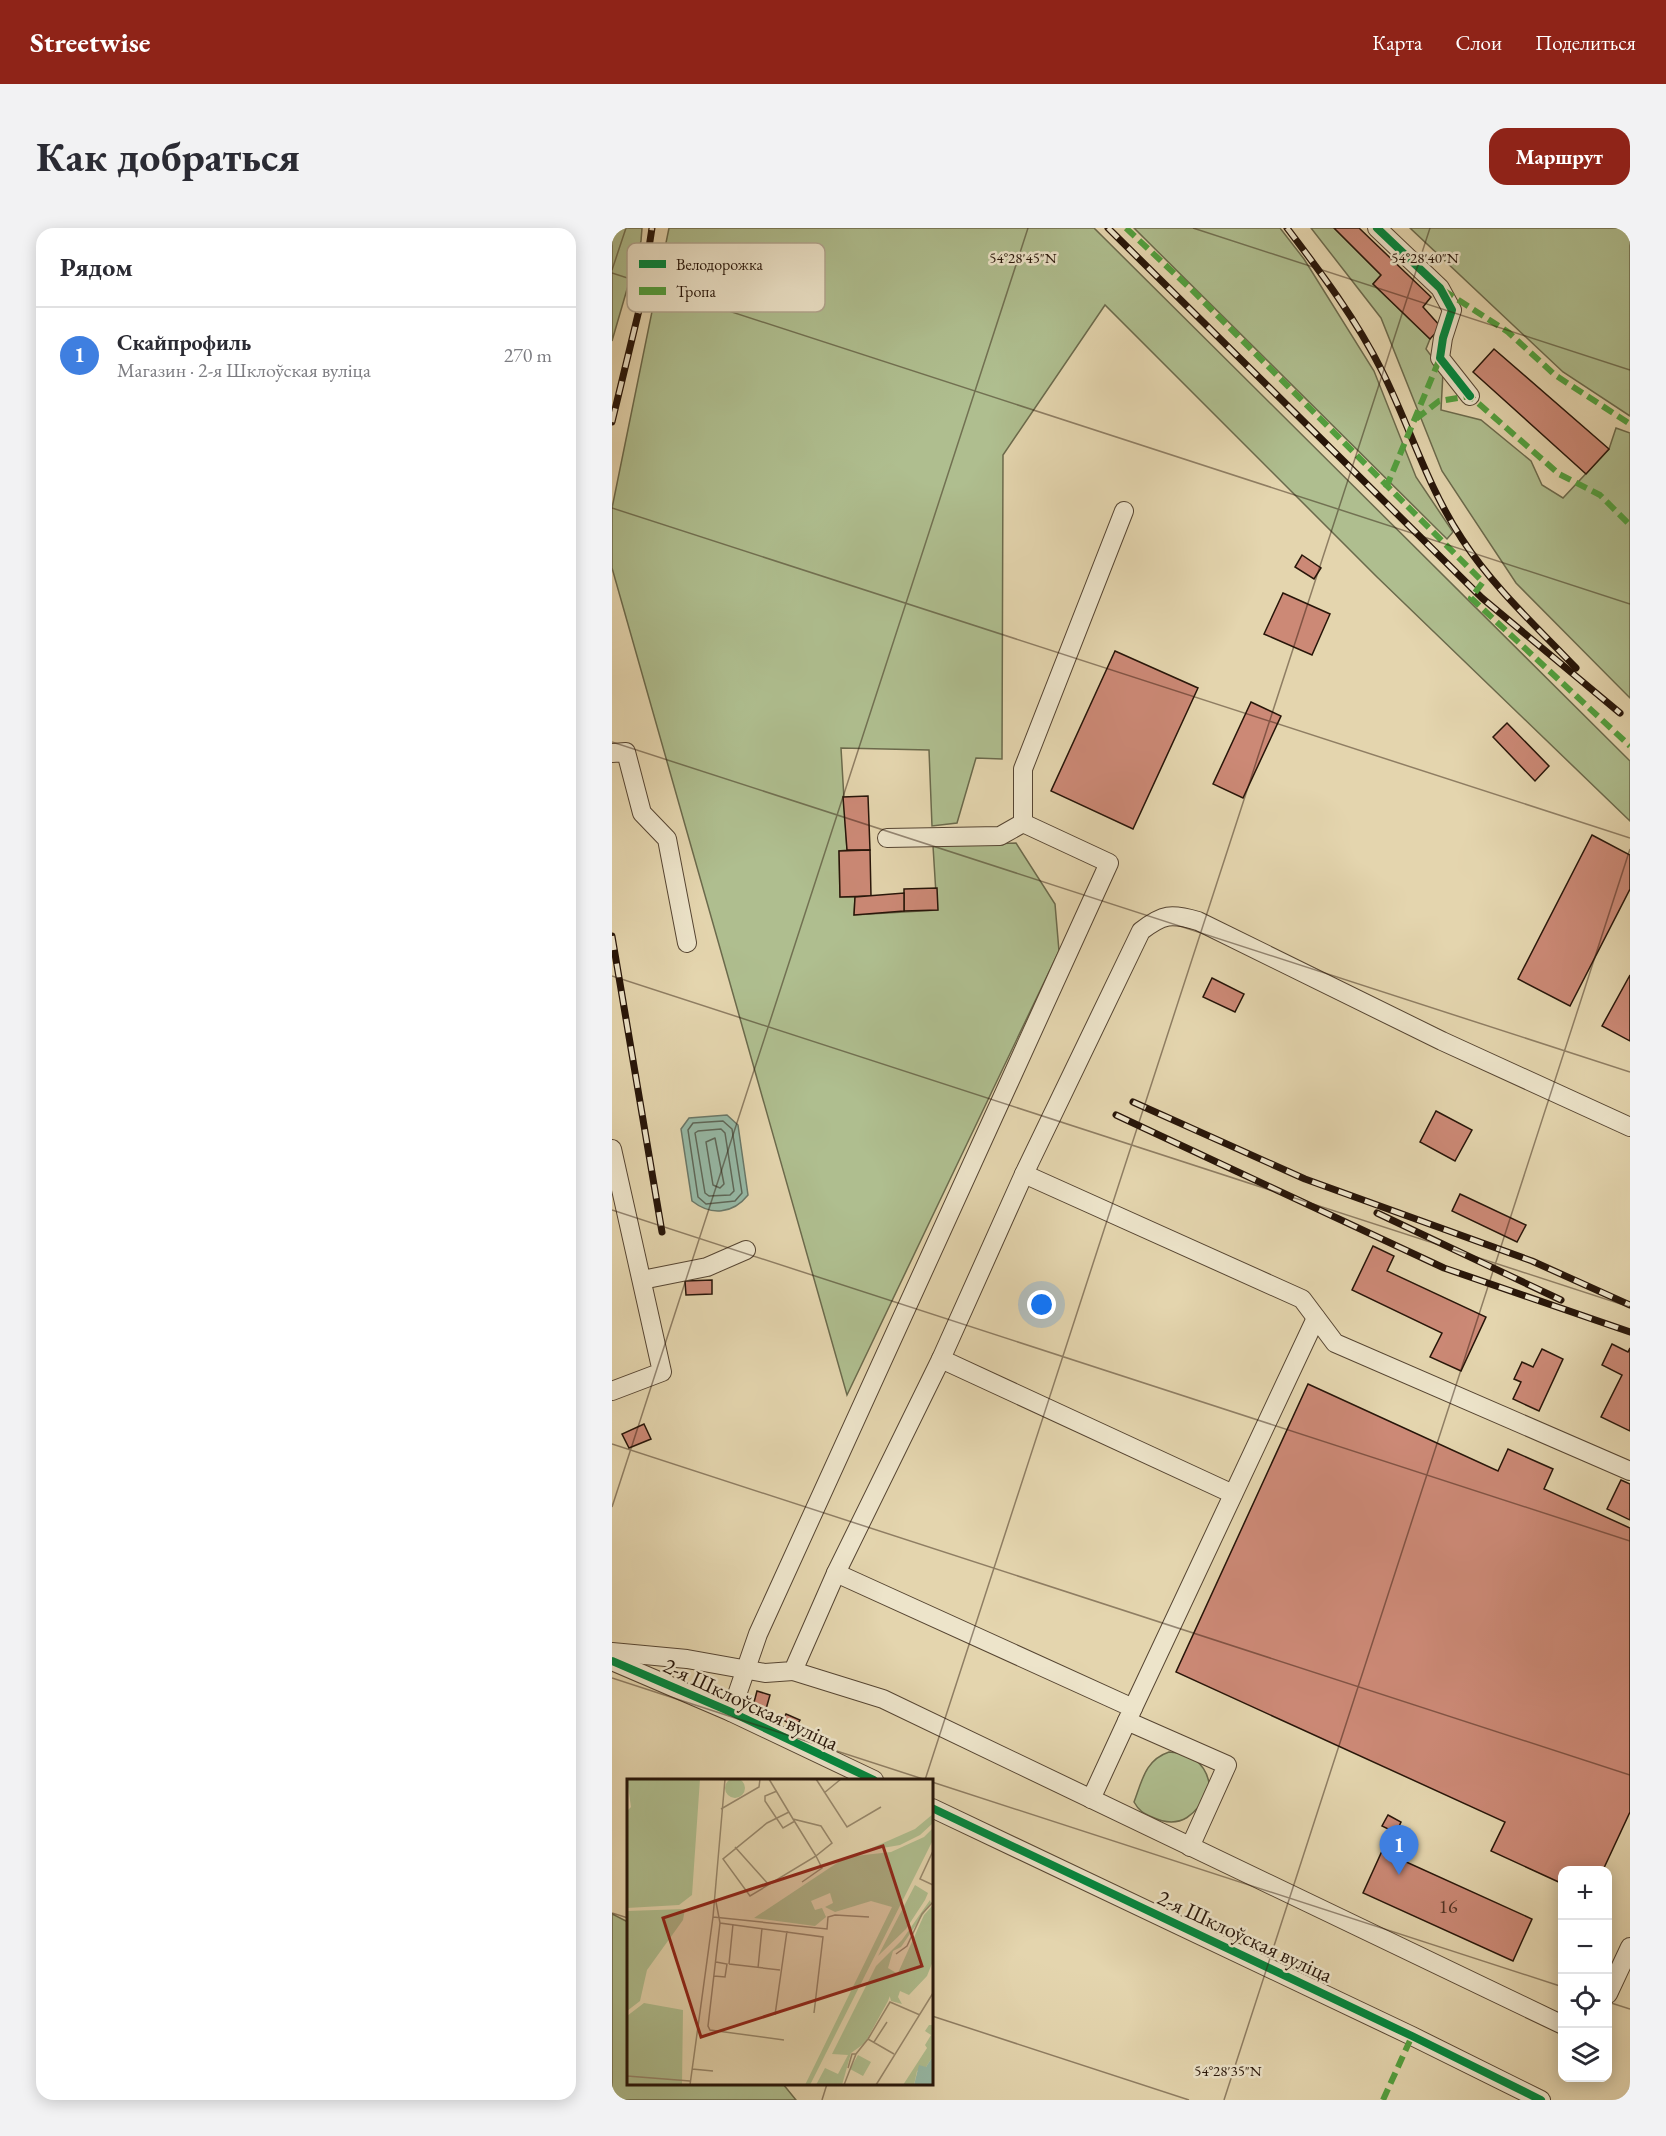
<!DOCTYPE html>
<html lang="ru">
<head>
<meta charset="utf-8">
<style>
	:root { --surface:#fff; --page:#f2f2f3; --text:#2b2b33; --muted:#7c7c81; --line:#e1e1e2; --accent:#8f2418 }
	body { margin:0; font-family:"EB Garamond",serif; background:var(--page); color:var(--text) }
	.controls { position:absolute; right:18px; bottom:18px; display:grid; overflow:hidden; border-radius:12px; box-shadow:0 3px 15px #0003 }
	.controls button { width:54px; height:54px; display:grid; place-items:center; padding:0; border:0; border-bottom:2px solid var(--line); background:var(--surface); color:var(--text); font:30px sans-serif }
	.you { position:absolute; left:430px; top:1077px; width:21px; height:21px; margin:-15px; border:4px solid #fff; border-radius:50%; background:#1a73e8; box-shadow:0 0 0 9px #1a73e833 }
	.badge { display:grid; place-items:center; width:39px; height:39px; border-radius:50%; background:var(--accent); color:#fff; font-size:20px; font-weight:700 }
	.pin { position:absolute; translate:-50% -50px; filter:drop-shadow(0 2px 3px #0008) }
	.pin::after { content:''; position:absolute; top:32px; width:21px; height:18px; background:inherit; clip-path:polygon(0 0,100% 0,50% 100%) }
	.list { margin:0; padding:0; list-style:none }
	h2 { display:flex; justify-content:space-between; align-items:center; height:78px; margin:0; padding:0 24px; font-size:26px }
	h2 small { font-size:20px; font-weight:400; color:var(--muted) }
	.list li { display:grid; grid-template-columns:39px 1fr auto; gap:18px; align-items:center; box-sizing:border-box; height:96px; padding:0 24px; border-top:2px solid var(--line) }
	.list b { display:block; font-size:22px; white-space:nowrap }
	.list p { margin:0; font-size:20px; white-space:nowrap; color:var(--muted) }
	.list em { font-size:20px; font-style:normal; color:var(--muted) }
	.icon { flex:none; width:33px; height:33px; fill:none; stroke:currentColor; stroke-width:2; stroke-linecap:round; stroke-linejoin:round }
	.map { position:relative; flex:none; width:1018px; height:1872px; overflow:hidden; border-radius:18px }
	header { display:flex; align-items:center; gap:36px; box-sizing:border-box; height:84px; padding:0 30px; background:var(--accent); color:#fff }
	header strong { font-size:28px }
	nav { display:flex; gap:33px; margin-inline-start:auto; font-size:21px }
	.intro { display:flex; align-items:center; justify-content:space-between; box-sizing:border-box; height:144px; padding:0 36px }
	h1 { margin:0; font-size:42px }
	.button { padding:15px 27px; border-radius:18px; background:var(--accent); color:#fff; font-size:21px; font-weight:700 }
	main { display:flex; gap:36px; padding:0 36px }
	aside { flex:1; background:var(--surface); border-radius:18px; box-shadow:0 3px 15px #0003 }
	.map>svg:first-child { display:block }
	.green { fill:#afbe8f; stroke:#6b6a4c; stroke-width:1.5 }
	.water { fill:#96b9a6; stroke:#6a7767; stroke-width:1.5 }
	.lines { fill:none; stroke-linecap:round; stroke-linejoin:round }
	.shore { stroke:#5e6758; stroke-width:1.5 }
	.building { fill:#cc8976; stroke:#271509; stroke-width:1.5 }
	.minor-casing { stroke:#564532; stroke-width:20 }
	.minor { stroke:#ede4ca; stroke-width:18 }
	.rail-casing { stroke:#271509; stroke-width:7 }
	.rail { stroke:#ede4ca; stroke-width:4.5; stroke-dasharray:14; stroke-linecap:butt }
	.quiet { stroke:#51a03e; stroke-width:6; stroke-dasharray:12 6; stroke-linecap:butt }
	.cycleway-casing { stroke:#ede4ca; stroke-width:11 }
	.cycleway { stroke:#00873e; stroke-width:8 }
	.ticks { fill:none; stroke:#271509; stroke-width:1.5; stroke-opacity:0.45 }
	.labels { text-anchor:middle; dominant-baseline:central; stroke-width:5; stroke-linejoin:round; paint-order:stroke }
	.number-label { font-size:20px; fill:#503224 }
	.street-label { font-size:22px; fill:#271509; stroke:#ede4ca }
	.inset-road { fill:none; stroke:#98886c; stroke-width:1.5 }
	.view { fill:#8f2418; fill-opacity:0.15; stroke:#8f2418; stroke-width:3 }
	.inset-edge { fill:none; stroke:#271509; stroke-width:3 }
	.key { fill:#ede4ca; stroke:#b2a690; stroke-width:1.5 }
	.key-label { font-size:16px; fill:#271509 }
	.ticks-label { font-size:15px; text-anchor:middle; fill:#271509; stroke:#ede4ca; stroke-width:5; stroke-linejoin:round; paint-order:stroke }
</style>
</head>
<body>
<header>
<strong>Streetwise</strong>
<nav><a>Карта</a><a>Слои</a><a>Поделиться</a></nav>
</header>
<div class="intro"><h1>Как добраться</h1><a class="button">Маршрут</a></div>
<main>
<aside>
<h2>Рядом<small></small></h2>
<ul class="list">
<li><span class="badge" style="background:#3f7fe0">1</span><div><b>Скайпрофиль</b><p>Магазин · 2-я Шклоўская вуліца</p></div><em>270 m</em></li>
</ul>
</aside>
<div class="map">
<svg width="1018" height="1872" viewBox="0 0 1018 1872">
	<rect width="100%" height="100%" fill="#e4d5ae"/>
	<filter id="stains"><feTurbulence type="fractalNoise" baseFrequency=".00333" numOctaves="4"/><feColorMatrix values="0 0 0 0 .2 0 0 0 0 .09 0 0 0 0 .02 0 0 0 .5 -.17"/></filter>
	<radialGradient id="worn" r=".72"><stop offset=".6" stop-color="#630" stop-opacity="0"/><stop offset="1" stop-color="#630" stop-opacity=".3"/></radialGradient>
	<!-- green -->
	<g class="green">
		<polygon points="0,0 30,0 29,13 0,113"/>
		<polygon points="57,0 482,0 1018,533 1018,593 765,349 493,77 391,227 390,531 364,530 345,595 320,598 317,522 229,520 235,622 227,623 228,669 243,669 242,687 325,682 321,618 404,615 443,676 447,723 235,1167 0,340 0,280"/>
		<polygon points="522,0 668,0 692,31 762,143 804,249 841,304 835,311"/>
		<polygon points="699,0 722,0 769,47 761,56 818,111 814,121 831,144 829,182 869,192 919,233 930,257 951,270 997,221 1004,200 1018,205 1018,470 904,355 830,243 769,90"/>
		<polygon points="798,0 1018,0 1018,188 951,144"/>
		<path d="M557,1524C580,1525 595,1536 598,1560C585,1586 569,1603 540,1589C531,1585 527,1583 522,1574C530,1553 533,1532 557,1524Z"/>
		<polygon points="0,1686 16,1694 16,1856 171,1856 184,1872 0,1872"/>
	</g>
	<!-- water -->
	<path class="water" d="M115,887L126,897L136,967C121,986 99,988 80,973L69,901L77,890Z"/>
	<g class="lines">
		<!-- shore -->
		<g class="shore">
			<polygon points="111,893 120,901 130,965 123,973 94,976 86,969 76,902 81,895"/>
			<polygon points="109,901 113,905 122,963 118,967 97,968 93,965 83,905 86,903"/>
			<polygon points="103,910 112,956 108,960 101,957 94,914"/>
		</g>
	</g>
	<!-- building -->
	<g class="building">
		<polygon points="722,0 747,0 819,69 811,79 829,99 818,111 761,56 769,47"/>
		<polygon points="882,121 997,221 974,246 861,144"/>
		<polygon points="690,327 709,340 702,351 683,339"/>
		<polygon points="671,365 718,386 700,427 652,406"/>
		<polygon points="503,423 586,460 521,601 439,563"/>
		<polygon points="639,474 669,488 631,570 601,556"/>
		<polygon points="895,495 937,538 923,553 881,509"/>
		<polygon points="256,568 258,622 235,622 231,569"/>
		<polygon points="980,607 1018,627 1018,661 958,778 906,751"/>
		<polygon points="258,622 259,668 228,669 227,623"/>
		<polygon points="325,660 326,682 292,683 292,661"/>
		<polygon points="292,665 292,683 242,687 243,669"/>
		<polygon points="1018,747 1018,813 990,798"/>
		<polygon points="600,750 632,766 623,784 591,769"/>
		<polygon points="824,883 860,902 843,933 808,914"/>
		<polygon points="848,966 914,997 905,1014 840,983"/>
		<polygon points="761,1018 782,1028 775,1043 874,1089 849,1143 818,1129 830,1105 740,1062"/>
		<polygon points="100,1052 100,1066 74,1067 73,1053"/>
		<polygon points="1000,1116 1016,1124 1018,1120 1018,1203 989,1189 1010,1147 990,1137"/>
		<polygon points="930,1121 951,1131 927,1183 901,1171 909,1154 902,1151 910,1134 921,1139"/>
		<polygon points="696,1156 886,1243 896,1221 941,1241 932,1261 1018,1300 1018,1584 991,1642 951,1642 951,1656 879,1623 893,1594 564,1444"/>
		<polygon points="32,1196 39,1211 17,1220 10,1206"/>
		<polygon points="1009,1252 1018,1256 1018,1292 995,1281"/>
		<polygon points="145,1463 158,1467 154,1481 141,1478"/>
		<polygon points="174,1486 188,1492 184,1499 171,1492"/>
		<polygon points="776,1587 789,1594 784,1605 770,1598"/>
		<polygon points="770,1623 920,1691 901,1733 751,1665"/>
	</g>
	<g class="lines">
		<!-- minor casing -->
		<g class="minor-casing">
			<g id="minor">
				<polyline points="765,0 828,60 840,82 831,110 828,130 858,168"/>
				<polyline points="0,525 14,524 30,585 55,611 75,715"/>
				<polyline points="275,610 388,608 411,595"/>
				<polyline points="0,921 50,1144 0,1163"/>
				<polyline points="412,946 690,1071 723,1115 1018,1243"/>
				<polyline points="30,1052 95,1039 134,1022"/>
				<polyline points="329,1131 621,1266"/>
				<polyline points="224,1345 521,1480 515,1493"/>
				<path d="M0,1424L75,1431L153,1445L181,1443L224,1345L329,1131L412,946L529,703C551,686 559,685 586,693L830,813L1018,899"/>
				<polyline points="0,1433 119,1484 262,1552"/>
				<polyline points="181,1443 271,1471 951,1797"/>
				<polyline points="521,1480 704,1090"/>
				<polyline points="119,1484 146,1406 497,635 411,595 411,541 512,283"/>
				<polyline points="479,1571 515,1493 615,1537 578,1619"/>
				<polyline points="320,1580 800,1808 929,1872"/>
				<polyline points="996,1766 1018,1719"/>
			</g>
		</g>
		<!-- minor -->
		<use href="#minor" class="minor"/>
		<!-- rail casing -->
		<g class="rail-casing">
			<g id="rail">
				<polyline points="496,0 870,370 1008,485"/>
				<path d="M675,0C710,46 744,91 770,143C798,199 815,258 850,311C881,359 925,399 964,440"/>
				<polyline points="0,194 28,78 40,0"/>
				<polyline points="0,708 50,1004"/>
				<polyline points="521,874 693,951 920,1033 1018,1077"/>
				<polyline points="504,887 832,1040 1018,1104"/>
				<polyline points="765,985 949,1072"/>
			</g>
		</g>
		<!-- rail -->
		<use href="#rail" class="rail"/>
		<!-- quiet -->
		<g class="quiet">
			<polyline points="514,0 580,62 871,354 859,370 1018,518"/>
			<polyline points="831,62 896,104 943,147 1018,196"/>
			<polyline points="804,191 827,173 858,168 947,246 988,267 1018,297"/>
			<polyline points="774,260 828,130"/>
			<polyline points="771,1872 800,1808"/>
		</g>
		<!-- cycleway casing -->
		<g class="cycleway-casing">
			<g id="cycleway">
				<polyline points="765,0 828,60 840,82 831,110 828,130 858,168"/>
				<polyline points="0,1433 119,1484 262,1552"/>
				<polyline points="320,1580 800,1808 929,1872"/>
			</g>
		</g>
		<!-- cycleway -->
		<use href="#cycleway" class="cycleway"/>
	</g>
	<!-- ticks -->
	<path class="ticks" d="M581,0L1018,142M0,42L14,0M0,45L1018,376M0,280L1018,610M0,514L1018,844M0,748L1018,1079M0,982L1018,1313M0,1216L1018,1547M0,1279L416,0M0,1450L314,1552M313,1552L818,0M320,1554L951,1759M0,1685L16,1690M996,1774L1018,1781M320,1788L577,1872M210,1872L215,1856M612,1872L1018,621M1014,1872L1018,1859"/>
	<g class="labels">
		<!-- number labels -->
		<g class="number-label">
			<text x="836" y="1678">16</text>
		</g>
		<!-- street labels -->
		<g class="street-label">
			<text transform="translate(139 1476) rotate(25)">2-я Шклоўская вуліца</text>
			<text transform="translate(633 1708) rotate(25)">2-я Шклоўская вуліца</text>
		</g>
	</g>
	<!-- overview -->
	<g transform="translate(15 1551)">
		<rect width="306" height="306" fill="#e4d5ae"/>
		<path d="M98 9a10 10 0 1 1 20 0a10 10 0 1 1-20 0ZM0,0H73L65,116L52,126L0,129V32L4,28ZM306,35V44L293,56L273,66L238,72L288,50ZM306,49V61L183,306H178L265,128L244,122L208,133L198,128L206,124L203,114L184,122L188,131L195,129L199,138L188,147L127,139L219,78L264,73L297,58ZM288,106L301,114L298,121L279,150L251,177ZM303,121L304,124L274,168L266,172L261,189L271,195L261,222L238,264L224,274L215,306H189L198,289L211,295L221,276L205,275L249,187L275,161ZM305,127L306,182L300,197L282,216L273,212L271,218L275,225L264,222L262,214L297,136ZM58,130L56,141L20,191L13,222L0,232V132ZM17,224L56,231L55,306H0V237ZM302,246H306V277L299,288L290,292L287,306H276L300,269L298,266L304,256L298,252ZM231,276L244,283L236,297L223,290Z" fill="#afbe8f"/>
		<path d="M306,277V306H287L292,286L299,288Z" fill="#96b9a6"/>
		<path class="inset-road" d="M142,0L166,40L194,47L205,64L189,77L195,89L175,103M189,0L220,48L254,28M150,12L138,17V22L156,49L168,42M197,14L214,0M94,30L132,8L133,0M162,33L140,44L96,80L123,117L189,77L166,40M108,68L142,106M306,72L293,100L306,106M89,123L93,144L196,158L187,234M86,138L200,150L201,138L208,136L242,138M93,144L81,247L83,251L157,261M269,175L280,167L295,135L306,123M102,185L153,191M102,185L106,145M131,189L135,149M87,197L98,198L100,185L89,183M148,236L160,152M241,260L263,223L293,236M247,263L260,243M221,289L225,275H229M65,290L86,292M0,297L63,302M63,306L86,138L98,0M217,306L229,275L241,260L267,275M249,306L306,214"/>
		<path class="view" d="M256,67L295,187L74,258L36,139Z"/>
		<rect width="306" height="306" class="inset-edge"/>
	</g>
	<!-- legend -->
	<rect x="15" y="15" width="198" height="69" rx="9" class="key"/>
	<rect x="27" y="32" width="27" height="8" fill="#00873e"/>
	<rect x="27" y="59" width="27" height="8" fill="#51a03e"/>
	<g class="key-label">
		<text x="64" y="42">Велодорожка</text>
		<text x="64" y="69">Тропа</text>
	</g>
	<g class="ticks-label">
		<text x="411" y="35">54°28'45"N</text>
		<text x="813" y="35">54°28'40"N</text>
		<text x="616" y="1848">54°28'35"N</text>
	</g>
	<rect width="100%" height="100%" filter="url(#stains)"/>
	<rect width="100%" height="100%" fill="url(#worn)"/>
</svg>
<div class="controls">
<button>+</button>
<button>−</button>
<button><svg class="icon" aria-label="locate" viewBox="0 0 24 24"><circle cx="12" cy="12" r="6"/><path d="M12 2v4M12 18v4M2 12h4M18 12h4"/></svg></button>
<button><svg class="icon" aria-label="layers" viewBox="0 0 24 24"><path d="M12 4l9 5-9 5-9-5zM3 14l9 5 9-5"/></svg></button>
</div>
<div class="you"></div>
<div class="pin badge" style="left:787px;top:1647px;background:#3f7fe0">1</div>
</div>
</main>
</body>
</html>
